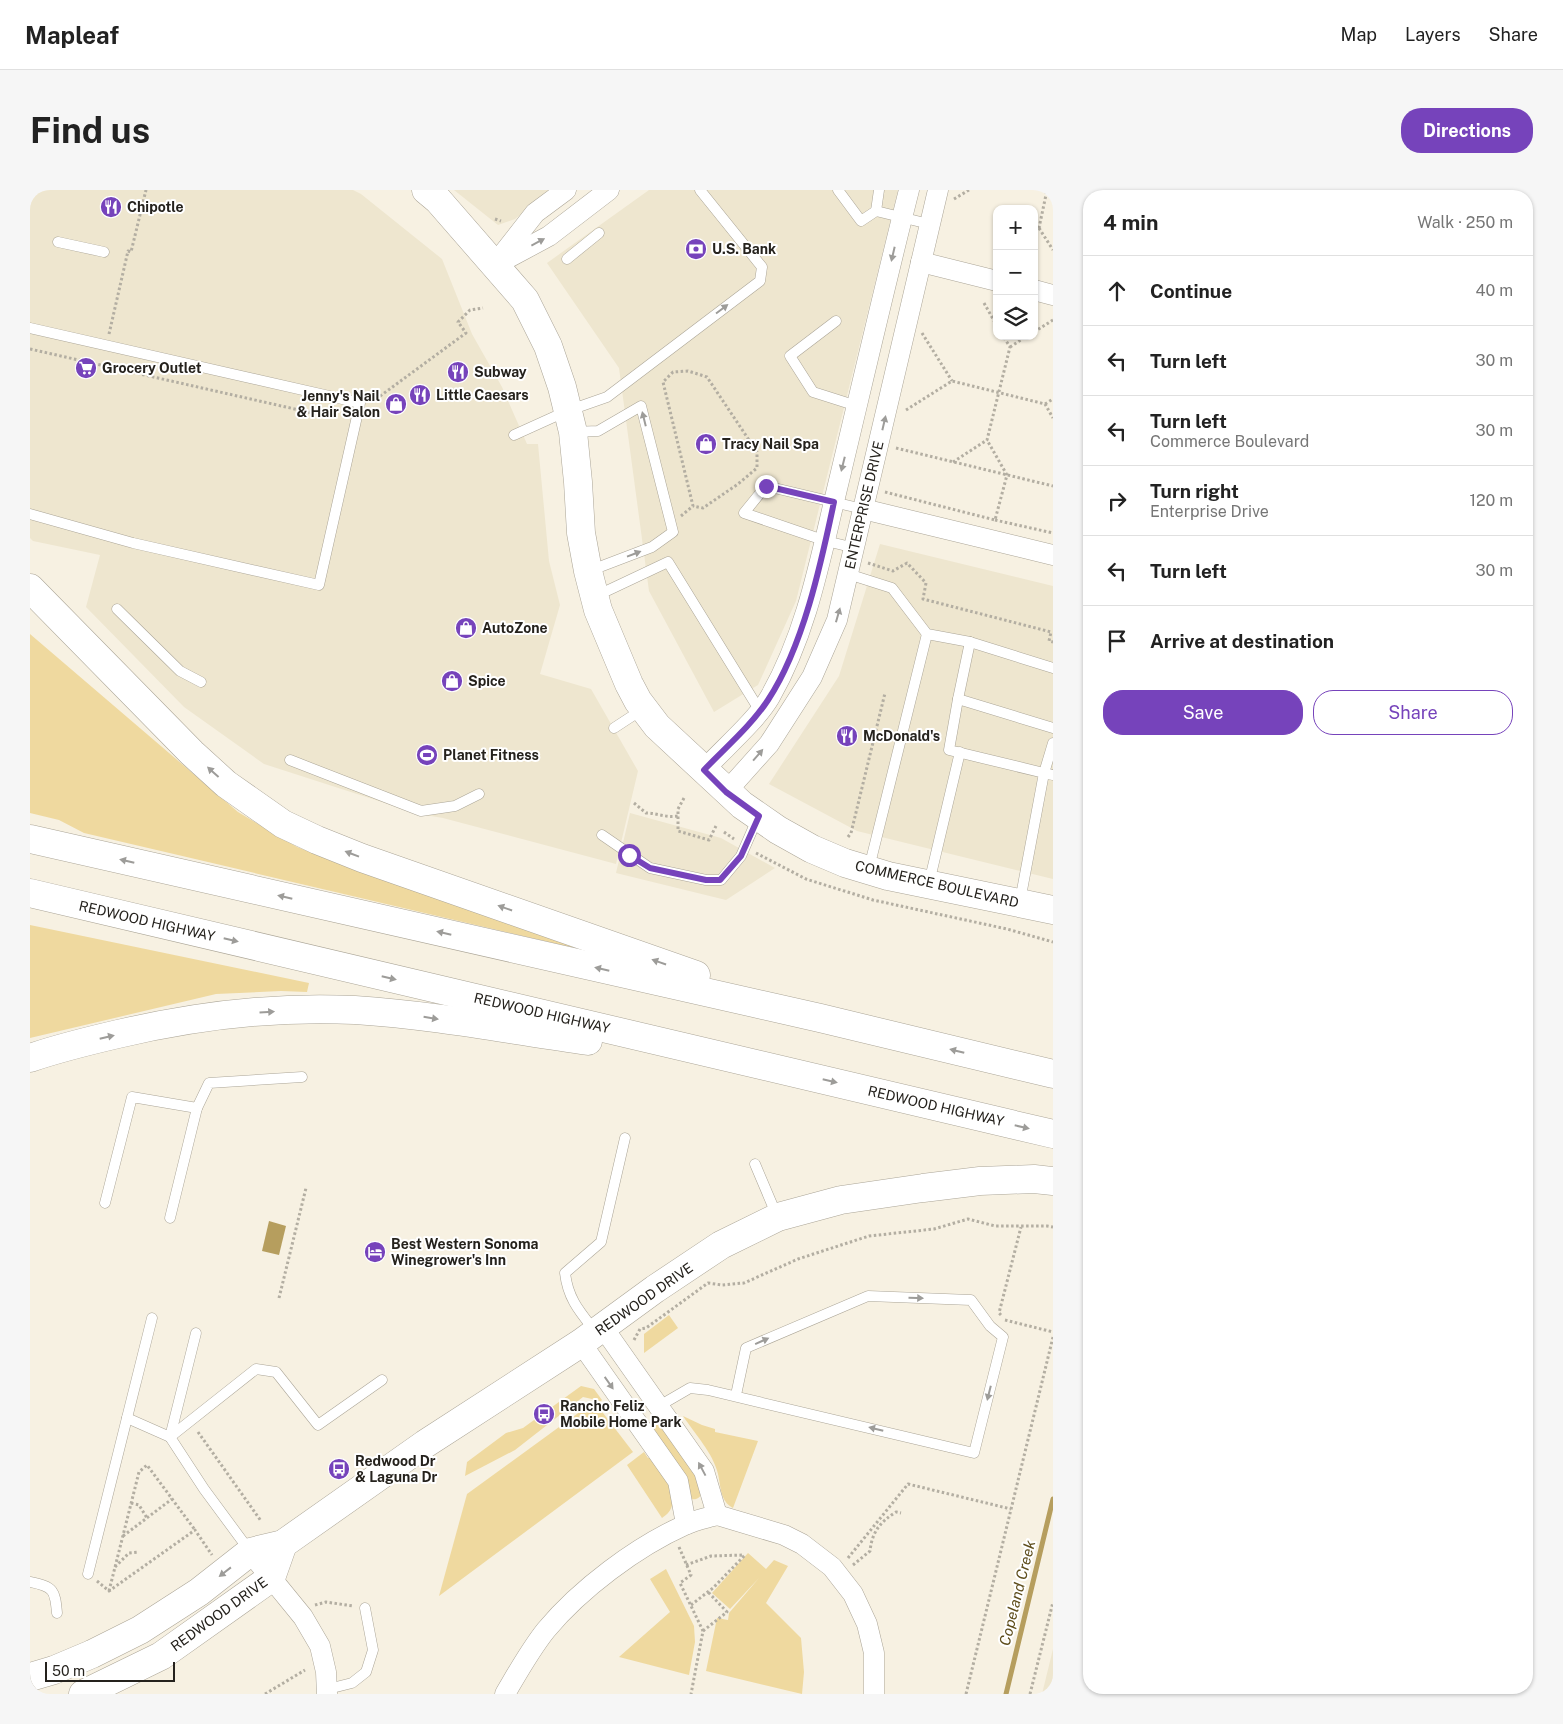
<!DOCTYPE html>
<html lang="en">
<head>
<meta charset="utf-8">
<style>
	:root { --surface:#fff; --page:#f6f6f6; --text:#222; --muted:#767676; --line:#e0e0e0; --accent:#7643bb }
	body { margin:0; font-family:"Public Sans",sans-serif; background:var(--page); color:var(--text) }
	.controls { position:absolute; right:15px; top:15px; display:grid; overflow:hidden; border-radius:10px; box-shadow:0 1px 4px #0004 }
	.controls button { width:45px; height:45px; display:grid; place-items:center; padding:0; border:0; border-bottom:1px solid var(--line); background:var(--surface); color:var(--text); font:25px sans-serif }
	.scale { position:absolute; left:15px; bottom:12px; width:130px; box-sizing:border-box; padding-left:5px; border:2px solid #25221d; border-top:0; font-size:14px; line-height:18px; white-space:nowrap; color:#25221d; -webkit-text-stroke:4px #fff; paint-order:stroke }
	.stop { position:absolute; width:15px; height:15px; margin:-11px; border:4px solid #7643bb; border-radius:50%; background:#fff }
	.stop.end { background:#7643bb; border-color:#fff; box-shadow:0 1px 5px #0008 }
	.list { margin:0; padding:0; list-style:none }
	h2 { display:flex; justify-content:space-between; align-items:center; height:65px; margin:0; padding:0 20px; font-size:21px }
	h2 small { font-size:16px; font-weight:400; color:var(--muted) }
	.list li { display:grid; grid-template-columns:32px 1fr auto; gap:15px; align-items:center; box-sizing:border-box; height:70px; padding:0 20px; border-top:1px solid var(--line) }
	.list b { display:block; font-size:19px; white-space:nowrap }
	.list p { margin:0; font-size:16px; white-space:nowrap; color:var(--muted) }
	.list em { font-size:16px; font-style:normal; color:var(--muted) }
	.actions { display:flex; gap:10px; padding:15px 20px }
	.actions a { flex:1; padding:11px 0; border:1px solid var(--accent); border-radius:20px; text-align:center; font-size:18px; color:var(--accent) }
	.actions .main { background:var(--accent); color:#fff }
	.icon { flex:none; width:28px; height:28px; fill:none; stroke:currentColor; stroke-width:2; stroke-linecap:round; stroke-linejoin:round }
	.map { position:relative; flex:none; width:1023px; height:1504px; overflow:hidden; border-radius:20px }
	header { display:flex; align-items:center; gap:30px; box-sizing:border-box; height:70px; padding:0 25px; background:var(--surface); border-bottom:1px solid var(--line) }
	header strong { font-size:24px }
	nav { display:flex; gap:28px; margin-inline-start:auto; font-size:18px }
	.intro { display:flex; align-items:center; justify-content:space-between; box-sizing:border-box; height:120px; padding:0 30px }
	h1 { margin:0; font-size:35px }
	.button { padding:12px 22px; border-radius:20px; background:var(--accent); color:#fff; font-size:18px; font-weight:700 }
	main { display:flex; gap:30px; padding:0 30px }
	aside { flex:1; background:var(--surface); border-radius:20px; box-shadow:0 1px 4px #0004 }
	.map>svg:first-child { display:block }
	.built { fill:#eee6cf }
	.green { fill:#efd99f }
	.water { fill:#b69e5e }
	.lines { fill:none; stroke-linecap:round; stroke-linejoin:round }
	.stream { stroke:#b69e5e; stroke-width:5 }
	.lane-casing { stroke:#aba597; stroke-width:11 }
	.street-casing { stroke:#aba597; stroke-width:21 }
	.secondary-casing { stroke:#aba597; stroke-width:29 }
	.highway-casing { stroke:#aba597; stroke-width:29 }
	.path { stroke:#b3aea2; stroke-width:3; stroke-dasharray:2.5 2.5; stroke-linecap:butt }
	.lane { stroke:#fff; stroke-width:10 }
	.street { stroke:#fff; stroke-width:20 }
	.secondary { stroke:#fff; stroke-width:28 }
	.highway { stroke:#fff; stroke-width:28 }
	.oneway { fill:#9d9c99 }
	.route { stroke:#7643bb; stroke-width:6 }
	.labels { text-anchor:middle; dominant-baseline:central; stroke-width:4; stroke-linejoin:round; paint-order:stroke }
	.poi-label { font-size:14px; font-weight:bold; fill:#25221d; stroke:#fff; text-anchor:start }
	.street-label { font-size:14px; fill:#25221d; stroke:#fff }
	.water-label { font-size:15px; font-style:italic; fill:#5e4d1b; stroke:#fff }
</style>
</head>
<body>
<header>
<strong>Mapleaf</strong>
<nav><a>Map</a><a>Layers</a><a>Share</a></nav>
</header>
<div class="intro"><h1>Find us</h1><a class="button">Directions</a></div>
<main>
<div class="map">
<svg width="1023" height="1504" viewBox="0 0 1023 1504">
	<rect width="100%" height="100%" fill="#f7f1e2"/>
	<!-- built -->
	<g class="built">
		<polygon points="0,0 323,0 331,4 412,69 442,144 472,197 497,254 508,254 519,371 530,415 510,484 561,499 608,581 586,674 413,628 389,624 234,574 154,517 56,417 70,365 3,351 0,348"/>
		<polygon points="424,0 523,0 485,29 468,35"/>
		<polygon points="619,0 868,0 766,411 728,495 684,522 619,401 589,178 517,73"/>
		<polygon points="850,354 1023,396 1023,689 827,641 739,594 809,486"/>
		<polygon points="600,623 691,648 745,678 696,710 586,683"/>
		<polygon points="1023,1459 1023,1504 1012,1504"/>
	</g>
	<!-- green -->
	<g class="green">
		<polygon points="0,444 208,622 267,657 330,681 545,752 544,758 54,643 29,630 0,623"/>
		<polygon points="0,735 279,793 277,802 251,801 186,804 0,848"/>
		<polygon points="639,1125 648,1138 614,1163 614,1144"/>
		<polygon points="551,1196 564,1199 572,1210 567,1215 562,1209 553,1207 485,1260 435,1286 437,1272 476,1243 493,1238"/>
		<polygon points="570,1219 603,1262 409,1406 437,1304 551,1221"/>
		<path d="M653,1226L672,1235L685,1239V1242L728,1251L703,1318C690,1311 691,1297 688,1284C683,1263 665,1244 653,1226Z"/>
		<path d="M629,1231L666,1285L672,1302C670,1308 667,1310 661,1309L619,1239Z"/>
		<path d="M614,1262L618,1268L622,1266C633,1282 657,1313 632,1328L597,1275Z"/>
		<polygon points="718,1363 736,1379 744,1370 758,1376 736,1413 771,1448 774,1482 772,1504 676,1481 687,1428 698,1430 699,1423 729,1388 700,1419 682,1403"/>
		<polygon points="636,1379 664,1436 665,1452 659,1485 589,1467 640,1422 620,1389"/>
	</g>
	<!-- water -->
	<polygon class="water" points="239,1031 256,1036 249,1065 232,1061"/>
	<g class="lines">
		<!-- stream -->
		<polyline class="stream" points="976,1504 1023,1309"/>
		<!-- lane casing -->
		<g class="lane-casing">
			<g id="lane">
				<polyline points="808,0 831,31 846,21 899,34"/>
				<polyline points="846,21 849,0"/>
				<polyline points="28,52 74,62"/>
				<polyline points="537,69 569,43"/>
				<polyline points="806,131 760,166 783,202 827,216"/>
				<polyline points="0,138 330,213 289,395 103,353 0,324"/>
				<polyline points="543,242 568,241 611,216 643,342 622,357 559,381"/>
				<polyline points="484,245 537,221 577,207 730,91 732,77 670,0"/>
				<polyline points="825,358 796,351 714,323 736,296 833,319"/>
				<polyline points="818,384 862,398 897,444 940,452 1023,478"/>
				<polyline points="566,406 638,372 730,521"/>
				<polyline points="87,419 150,481 171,492"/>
				<polyline points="928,509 940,452"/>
				<polyline points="584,538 613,519"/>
				<polyline points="1023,553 1014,583 1023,585"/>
				<polyline points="260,570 391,621 425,616 449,604"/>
				<polyline points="572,645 620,678 676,690 691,690 711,666 728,627"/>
				<polyline points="839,678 897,444"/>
				<polyline points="899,693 930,562"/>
				<polyline points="990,711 1014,583 919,560 928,509 1023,538"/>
				<polyline points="725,974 747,1026"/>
				<polyline points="75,1013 102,907 167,918 179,893 272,887"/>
				<polyline points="140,1028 167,918"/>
				<path d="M565,1141C550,1122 538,1109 535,1083L571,1052L595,948"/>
				<polyline points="629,1216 660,1198 678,1200 944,1263 973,1147 960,1136 941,1110 838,1106 716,1158 706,1205"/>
				<polyline points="97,1228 140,1247 166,1143"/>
				<polyline points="219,1360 174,1299 140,1247 226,1179 246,1182 288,1235 352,1190"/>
				<polyline points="58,1384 122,1128"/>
				<path d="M0,1392C24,1397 25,1400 27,1423"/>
				<polyline points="298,1499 322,1493 336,1482 343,1460 335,1418"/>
			</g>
		</g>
		<!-- street casing -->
		<g class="street-casing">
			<g id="street">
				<polyline points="469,69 505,23 536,0"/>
				<polyline points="891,72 967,91"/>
				<polyline points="465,75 519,46 579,0"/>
				<polyline points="1004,100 1023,105"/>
				<polyline points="833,319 1023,365"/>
				<path d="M674,580C693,559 726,531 740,507C777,442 790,370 807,299C831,199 854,99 879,0"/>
				<polyline points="696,602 739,554 782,487 807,430 908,0"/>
				<polyline points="572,1136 674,1281 687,1325"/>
				<polyline points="551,1153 648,1291 656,1334"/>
				<polyline points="687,1325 754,1345 772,1354 802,1377 823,1404 837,1434 844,1463 844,1504"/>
				<polyline points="220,1362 273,1427 290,1456 296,1482 297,1504"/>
				<path d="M475,1504C488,1482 500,1460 516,1440C550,1399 606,1357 655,1335C665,1330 677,1328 687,1325"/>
			</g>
		</g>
		<!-- secondary casing -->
		<g class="secondary-casing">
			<g id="secondary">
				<polyline points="396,0 408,10 495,110 518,156 532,197 543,242 548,292 551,343 558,381 568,420 599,494 608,511 627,536 712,615 748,640 782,659 815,673 858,686 1023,720"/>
				<polyline points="0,1487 24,1480 62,1464 110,1440 169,1402 220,1362 253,1354 395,1254 551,1153 625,1099 691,1055 748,1027 811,1010 893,998 950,991 1004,989 1023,991"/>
				<polyline points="53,1504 131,1466 241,1388 253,1354"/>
			</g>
		</g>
		<!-- highway casing -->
		<g class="highway-casing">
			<g id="highway">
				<polyline points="0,398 162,563 196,594 253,634 287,650 332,668 666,785"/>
				<polyline points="0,649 790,828 1023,884"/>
				<polyline points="0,703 1023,944"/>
				<path d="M0,868C29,858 58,851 88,844C165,826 245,816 325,820C403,825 481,840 558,851"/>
			</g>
		</g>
		<!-- path -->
		<g class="path">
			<polyline points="924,9 939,0"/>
			<polyline points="465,29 471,31"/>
			<polyline points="1009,38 1023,60"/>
			<polyline points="1004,40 1009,38 1017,0"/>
			<polyline points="954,113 967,136"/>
			<polyline points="1004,142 1023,130"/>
			<polyline points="892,143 922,191"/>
			<polyline points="79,144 98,61 101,62 116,0"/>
			<polyline points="980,157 997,146"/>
			<polyline points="0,159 300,227 301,220"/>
			<polyline points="342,212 436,143 428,132 440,120 453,118"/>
			<polyline points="1015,214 1023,209"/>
			<polyline points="876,220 922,191 1015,214 1023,228"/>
			<polyline points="866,258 1023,296"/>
			<polyline points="923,272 957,250 980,157 973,146"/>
			<polyline points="855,302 965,330 977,285 957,250"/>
			<polyline points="651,326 663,316 633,192 643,182 658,181 677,187 727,262 727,278 708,294 673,318 663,316"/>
			<polyline points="965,330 1023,343"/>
			<polyline points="838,373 863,381 877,373 896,393 893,409 1021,442 1019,451 1023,452"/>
			<polyline points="654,608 648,619 648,641 679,650 686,636"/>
			<path d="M604,613L616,623C627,623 636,628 648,626"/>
			<polyline points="694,642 704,649"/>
			<polyline points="818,647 821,643 855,503"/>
			<polyline points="726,663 776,689 843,710 977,739 1023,752"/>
			<polyline points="249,1108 276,998"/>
			<polyline points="971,1125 969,1123 991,1037"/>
			<polyline points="975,1130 1023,1142"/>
			<polyline points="604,1150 610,1139 616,1138 678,1093 692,1095 714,1093 768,1069 839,1046 904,1039 938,1029 965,1036 1017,1036 1023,1037"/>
			<polyline points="168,1242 231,1331"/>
			<polyline points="101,1313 109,1315 117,1328"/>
			<polyline points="93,1346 142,1309"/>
			<polyline points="649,1357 661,1385 650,1393 673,1441 661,1504"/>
			<polyline points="818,1368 878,1294 981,1319"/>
			<polyline points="656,1375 681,1366 714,1365"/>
			<path d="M823,1375L840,1361C842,1342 850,1332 866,1322L871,1323"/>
			<polyline points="85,1377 99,1363 109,1362"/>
			<polyline points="67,1391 79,1401 165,1340 182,1365"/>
			<polyline points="79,1401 109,1282 117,1275 165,1340"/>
			<polyline points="285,1415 296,1412 323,1416"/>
			<polyline points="661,1415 683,1398 715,1365"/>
			<polyline points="673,1441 697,1422 678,1402"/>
			<polyline points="235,1504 275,1480"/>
			<polyline points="936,1504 1023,1147"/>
			<polyline points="1000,1504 1023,1412"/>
		</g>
		<!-- lane -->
		<use href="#lane" class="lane"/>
		<!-- street -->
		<use href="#street" class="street"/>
		<!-- secondary -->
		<use href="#secondary" class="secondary"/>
		<!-- highway -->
		<use href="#highway" class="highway"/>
	</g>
	<!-- one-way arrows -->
	<defs><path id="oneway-solid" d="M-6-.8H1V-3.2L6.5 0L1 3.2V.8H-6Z" transform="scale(1.25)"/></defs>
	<g class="oneway">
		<use href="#oneway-solid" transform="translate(508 52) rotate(-28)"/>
		<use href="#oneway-solid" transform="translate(863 64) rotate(103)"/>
		<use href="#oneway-solid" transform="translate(692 119) rotate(-37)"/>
		<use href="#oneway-solid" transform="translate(614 229) rotate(-104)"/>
		<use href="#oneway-solid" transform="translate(854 233) rotate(-77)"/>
		<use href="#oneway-solid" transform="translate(813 274) rotate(104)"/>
		<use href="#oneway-solid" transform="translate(604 364) rotate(-21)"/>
		<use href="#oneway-solid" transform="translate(808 425) rotate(-74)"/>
		<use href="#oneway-solid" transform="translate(728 565) rotate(-49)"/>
		<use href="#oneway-solid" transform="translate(183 582) rotate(-138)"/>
		<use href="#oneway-solid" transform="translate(322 664) rotate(-159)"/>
		<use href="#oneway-solid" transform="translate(97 671) rotate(-167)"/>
		<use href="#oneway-solid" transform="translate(255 707) rotate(-167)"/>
		<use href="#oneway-solid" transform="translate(475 718) rotate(-161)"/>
		<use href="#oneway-solid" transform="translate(414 743) rotate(-167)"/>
		<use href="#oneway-solid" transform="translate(201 750) rotate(13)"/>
		<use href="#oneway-solid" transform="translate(629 772) rotate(-161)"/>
		<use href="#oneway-solid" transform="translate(572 779) rotate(-167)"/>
		<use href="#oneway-solid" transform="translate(359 788) rotate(13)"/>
		<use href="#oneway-solid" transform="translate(237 822) rotate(-4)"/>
		<use href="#oneway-solid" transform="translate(401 828) rotate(9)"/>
		<use href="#oneway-solid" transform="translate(77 847) rotate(-13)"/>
		<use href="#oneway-solid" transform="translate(927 861) rotate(-166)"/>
		<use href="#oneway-solid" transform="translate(800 891) rotate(13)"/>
		<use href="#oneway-solid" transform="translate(992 937) rotate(13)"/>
		<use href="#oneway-solid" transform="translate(886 1108) rotate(2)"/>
		<use href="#oneway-solid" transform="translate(732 1151) rotate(-24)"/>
		<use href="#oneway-solid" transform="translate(579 1193) rotate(55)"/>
		<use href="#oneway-solid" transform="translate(959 1203) rotate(104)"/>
		<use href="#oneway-solid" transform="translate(846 1239) rotate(-166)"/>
		<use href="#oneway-solid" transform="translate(672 1279) rotate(-118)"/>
		<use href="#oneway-solid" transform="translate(195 1382) rotate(142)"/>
	</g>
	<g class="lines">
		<!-- route -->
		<path class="route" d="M599,665L620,678L676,690H690L711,666L729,626L696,602L674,580C695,558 721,536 738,510C773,457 791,374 804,312L736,296"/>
	</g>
	<!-- icons -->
	<defs>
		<g id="restaurant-disc" transform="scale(1.125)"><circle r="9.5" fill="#7643bb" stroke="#fff"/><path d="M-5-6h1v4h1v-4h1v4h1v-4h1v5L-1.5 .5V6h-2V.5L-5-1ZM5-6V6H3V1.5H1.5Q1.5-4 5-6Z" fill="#fff"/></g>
		<g id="bank-disc" transform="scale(1.125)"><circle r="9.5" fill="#7643bb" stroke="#fff"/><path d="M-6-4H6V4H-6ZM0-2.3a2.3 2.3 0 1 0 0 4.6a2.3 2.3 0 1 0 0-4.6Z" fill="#fff"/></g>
		<g id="supermarket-disc" transform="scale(1.125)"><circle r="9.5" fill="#7643bb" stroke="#fff"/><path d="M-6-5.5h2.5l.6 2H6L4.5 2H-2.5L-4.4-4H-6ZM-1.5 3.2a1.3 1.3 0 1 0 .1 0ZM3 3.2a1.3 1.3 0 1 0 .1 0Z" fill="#fff"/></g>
		<g id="shop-disc" transform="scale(1.125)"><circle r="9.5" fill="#7643bb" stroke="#fff"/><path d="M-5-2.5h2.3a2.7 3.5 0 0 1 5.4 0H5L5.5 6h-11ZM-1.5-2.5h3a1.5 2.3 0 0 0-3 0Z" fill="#fff"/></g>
		<g id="stadium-disc" transform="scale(1.125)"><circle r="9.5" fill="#7643bb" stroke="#fff"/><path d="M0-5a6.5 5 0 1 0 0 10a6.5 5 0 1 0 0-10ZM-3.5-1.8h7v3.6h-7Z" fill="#fff"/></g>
		<g id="hotel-disc" transform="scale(1.125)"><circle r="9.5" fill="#7643bb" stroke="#fff"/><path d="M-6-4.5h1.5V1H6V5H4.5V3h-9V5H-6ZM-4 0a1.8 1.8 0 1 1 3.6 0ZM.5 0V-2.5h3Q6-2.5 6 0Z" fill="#fff"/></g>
		<g id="bus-disc" transform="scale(1.125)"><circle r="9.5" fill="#7643bb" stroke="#fff"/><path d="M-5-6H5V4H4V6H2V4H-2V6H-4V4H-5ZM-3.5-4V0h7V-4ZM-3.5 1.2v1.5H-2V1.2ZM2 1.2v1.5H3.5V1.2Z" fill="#fff"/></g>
	</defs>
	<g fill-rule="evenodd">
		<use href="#restaurant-disc" x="81" y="17"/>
		<use href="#bank-disc" x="666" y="59"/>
		<use href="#supermarket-disc" x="56" y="178"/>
		<use href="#restaurant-disc" x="428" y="182"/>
		<use href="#restaurant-disc" x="390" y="205"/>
		<use href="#shop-disc" x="366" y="214"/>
		<use href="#shop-disc" x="676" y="254"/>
		<use href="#shop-disc" x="436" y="438"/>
		<use href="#shop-disc" x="422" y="491"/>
		<use href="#restaurant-disc" x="817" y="546"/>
		<use href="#stadium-disc" x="397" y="565"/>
		<use href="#hotel-disc" x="345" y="1062"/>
		<use href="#bus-disc" x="514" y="1224"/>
		<use href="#bus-disc" x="309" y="1279"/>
	</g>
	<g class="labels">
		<!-- poi labels -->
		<g class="poi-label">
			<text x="97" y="17">Chipotle</text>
			<text x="682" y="59">U.S. Bank</text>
			<text x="72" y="178">Grocery Outlet</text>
			<text x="444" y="182">Subway</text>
			<text x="406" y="205">Little Caesars</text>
			<text x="350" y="206" text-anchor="end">Jenny's Nail<tspan x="350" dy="16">&amp; Hair Salon</tspan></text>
			<text x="692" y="254">Tracy Nail Spa</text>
			<text x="452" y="438">AutoZone</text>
			<text x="438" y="491">Spice</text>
			<text x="833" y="546">McDonald's</text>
			<text x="413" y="565">Planet Fitness</text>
			<text x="361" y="1054">Best Western Sonoma<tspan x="361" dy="16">Winegrower's Inn</tspan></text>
			<text x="530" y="1216">Rancho Feliz<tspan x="530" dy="16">Mobile Home Park</tspan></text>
			<text x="325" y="1271">Redwood Dr<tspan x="325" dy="16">&amp; Laguna Dr</tspan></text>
		</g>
		<!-- street labels -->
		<g class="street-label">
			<text transform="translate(834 315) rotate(-77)">ENTERPRISE DRIVE</text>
			<text transform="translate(907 694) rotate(13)">COMMERCE BOULEVARD</text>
			<text transform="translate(117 731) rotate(13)">REDWOOD HIGHWAY</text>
			<text transform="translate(512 823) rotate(13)">REDWOOD HIGHWAY</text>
			<text transform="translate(906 916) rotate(13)">REDWOOD HIGHWAY</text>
			<text transform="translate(614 1109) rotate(-35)">REDWOOD DRIVE</text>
			<text transform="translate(189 1424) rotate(-36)">REDWOOD DRIVE</text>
		</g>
		<!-- water labels -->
		<g class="water-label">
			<text transform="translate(987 1403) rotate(-76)">Copeland Creek</text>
		</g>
	</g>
</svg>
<div class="controls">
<button>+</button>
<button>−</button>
<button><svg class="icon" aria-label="layers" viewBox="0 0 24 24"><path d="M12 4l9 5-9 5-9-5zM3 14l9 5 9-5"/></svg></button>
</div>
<div class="scale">50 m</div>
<div class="stop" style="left:599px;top:665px"></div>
<div class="stop end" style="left:736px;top:296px"></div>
</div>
<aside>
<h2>4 min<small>Walk · 250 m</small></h2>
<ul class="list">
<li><svg class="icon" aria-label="ahead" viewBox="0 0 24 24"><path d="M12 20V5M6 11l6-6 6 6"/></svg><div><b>Continue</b></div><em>40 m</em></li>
<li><svg class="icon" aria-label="left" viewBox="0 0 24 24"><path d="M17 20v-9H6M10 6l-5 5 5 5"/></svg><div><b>Turn left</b></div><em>30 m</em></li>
<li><svg class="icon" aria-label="left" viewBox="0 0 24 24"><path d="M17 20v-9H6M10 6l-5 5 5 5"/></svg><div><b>Turn left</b><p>Commerce Boulevard</p></div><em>30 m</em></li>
<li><svg class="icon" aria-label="right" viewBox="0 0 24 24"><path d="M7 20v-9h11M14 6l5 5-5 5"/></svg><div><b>Turn right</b><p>Enterprise Drive</p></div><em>120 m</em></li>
<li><svg class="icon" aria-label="left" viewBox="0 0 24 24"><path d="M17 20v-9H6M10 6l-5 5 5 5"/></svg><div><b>Turn left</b></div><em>30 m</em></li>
<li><svg class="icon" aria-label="arrive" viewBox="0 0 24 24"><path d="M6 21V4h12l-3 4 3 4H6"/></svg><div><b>Arrive at destination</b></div></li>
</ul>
<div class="actions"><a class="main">Save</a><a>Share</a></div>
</aside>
</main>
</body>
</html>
